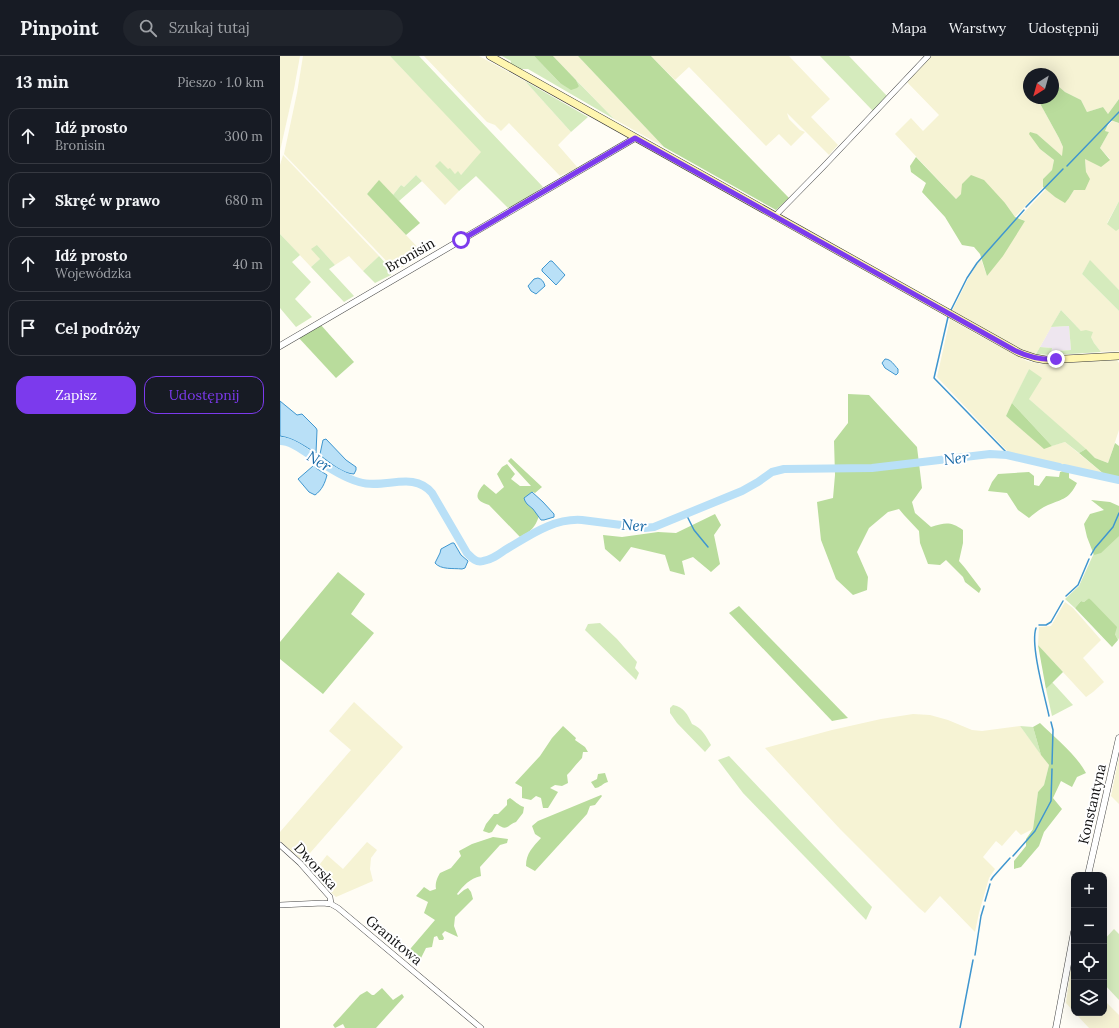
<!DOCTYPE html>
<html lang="pl">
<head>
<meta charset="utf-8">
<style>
	:root { --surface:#171b24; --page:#20242c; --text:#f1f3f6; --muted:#9ea1a6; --line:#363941; --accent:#7c3aed }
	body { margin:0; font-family:Lora,serif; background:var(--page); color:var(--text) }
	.controls { position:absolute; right:12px; bottom:12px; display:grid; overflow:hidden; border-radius:8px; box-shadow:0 4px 16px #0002 }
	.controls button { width:36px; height:36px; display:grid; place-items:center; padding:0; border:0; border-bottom:1px solid var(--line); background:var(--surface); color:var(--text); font:20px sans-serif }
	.compass { position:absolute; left:743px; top:12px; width:36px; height:36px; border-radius:50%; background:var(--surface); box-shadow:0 4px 16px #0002; rotate:217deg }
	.stop { position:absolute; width:12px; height:12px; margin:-9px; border:3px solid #7c3aed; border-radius:50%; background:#fff }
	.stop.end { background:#7c3aed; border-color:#fff; box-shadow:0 1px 4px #0008 }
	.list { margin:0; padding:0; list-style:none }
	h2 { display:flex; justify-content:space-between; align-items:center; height:52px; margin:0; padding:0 16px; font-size:17px }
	h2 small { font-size:13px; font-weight:400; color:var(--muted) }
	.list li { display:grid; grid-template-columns:26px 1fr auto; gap:12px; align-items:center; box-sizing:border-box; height:56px; margin:0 8px 8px; padding:0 8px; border:1px solid var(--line); border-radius:12px }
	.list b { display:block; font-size:15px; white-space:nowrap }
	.list p { margin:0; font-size:13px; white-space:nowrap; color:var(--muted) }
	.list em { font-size:13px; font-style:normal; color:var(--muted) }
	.actions { display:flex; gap:8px; padding:12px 16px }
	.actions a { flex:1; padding:9px 0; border:1px solid var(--accent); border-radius:12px; text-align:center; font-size:14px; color:var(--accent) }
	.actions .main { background:var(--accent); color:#fff }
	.icon { flex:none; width:22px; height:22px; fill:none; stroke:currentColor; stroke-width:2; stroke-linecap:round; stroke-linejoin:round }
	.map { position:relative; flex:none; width:839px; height:972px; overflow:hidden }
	header { display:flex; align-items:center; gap:24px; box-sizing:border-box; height:56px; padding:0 20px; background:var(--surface); border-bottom:1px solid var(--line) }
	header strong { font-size:19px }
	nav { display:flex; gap:22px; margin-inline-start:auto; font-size:14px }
	.search { width:280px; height:36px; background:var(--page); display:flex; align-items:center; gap:10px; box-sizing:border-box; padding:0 14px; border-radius:22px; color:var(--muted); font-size:15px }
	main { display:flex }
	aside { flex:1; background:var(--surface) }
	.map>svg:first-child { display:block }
	.industrial { fill:#eee6ef }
	.farmland { fill:#f6f3d4 }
	.green { fill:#d5ebbd }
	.forest { fill:#b9dc9c }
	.water { fill:#b9e0f7; stroke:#3f96cf }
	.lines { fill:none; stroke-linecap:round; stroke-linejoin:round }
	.stream { stroke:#3f96cf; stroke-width:1.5 }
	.river { stroke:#b9e0f7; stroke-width:8 }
	.minor-casing { stroke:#444; stroke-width:6 }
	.tertiary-casing { stroke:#444; stroke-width:7 }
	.secondary-casing { stroke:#333; stroke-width:8 }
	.minor { stroke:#fff; stroke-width:5 }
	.tertiary { stroke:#fff; stroke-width:6 }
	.secondary { stroke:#fff6b0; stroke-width:7 }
	.route { stroke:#7c3aed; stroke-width:5 }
	.labels { text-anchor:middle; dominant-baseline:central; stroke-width:4; stroke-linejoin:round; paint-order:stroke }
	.street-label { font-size:14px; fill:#111; stroke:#fff }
	.water-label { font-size:15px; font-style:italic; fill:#1768a6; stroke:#fff }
</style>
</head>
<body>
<header>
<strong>Pinpoint</strong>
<div class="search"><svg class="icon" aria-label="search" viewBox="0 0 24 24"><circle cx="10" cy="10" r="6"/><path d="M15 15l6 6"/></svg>Szukaj tutaj</div>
<nav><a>Mapa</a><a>Warstwy</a><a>Udostępnij</a></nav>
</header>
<main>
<aside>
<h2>13 min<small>Pieszo · 1.0 km</small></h2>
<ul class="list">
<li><svg class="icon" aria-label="ahead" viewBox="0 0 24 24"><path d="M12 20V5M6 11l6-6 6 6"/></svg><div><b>Idź prosto</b><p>Bronisin</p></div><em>300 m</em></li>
<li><svg class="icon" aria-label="right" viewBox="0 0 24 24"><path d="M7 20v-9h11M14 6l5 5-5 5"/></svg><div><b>Skręć w prawo</b></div><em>680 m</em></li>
<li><svg class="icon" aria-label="ahead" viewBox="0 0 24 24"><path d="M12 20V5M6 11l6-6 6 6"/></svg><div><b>Idź prosto</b><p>Wojewódzka</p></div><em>40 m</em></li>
<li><svg class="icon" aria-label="arrive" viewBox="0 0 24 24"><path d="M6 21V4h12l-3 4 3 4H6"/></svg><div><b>Cel podróży</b></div></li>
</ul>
<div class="actions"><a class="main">Zapisz</a><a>Udostępnij</a></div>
</aside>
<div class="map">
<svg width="839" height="972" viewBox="0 0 839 972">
	<rect width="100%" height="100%" fill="#fffdf5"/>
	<!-- industrial -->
	<polygon class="industrial" points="789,270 791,294 772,295 771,292 760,291 771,271"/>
	<!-- farmland -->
	<g class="farmland">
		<polygon points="0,0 20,0 14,33 0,95"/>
		<polygon points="23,0 110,0 202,96 181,119 175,118 170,113 168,114 156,110 179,135 165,149 136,119 124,131 121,129 113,139 99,125 87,138 144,198 116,215 4,98 17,37"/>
		<polygon points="144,0 199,0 245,25 291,76 278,89 298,112 280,120 229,67 221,75 215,69 207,66"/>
		<polygon points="273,0 298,0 384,91 334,63"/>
		<polygon points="371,0 509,0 550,43 531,61 558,89 549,99 507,57 509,63 520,74 525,76 511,90 499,78 486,90 409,11 395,24"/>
		<polygon points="649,0 839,0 839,43 828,58 823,51 807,56 801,44 785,36 778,30 773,30 773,18 749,18 749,42 757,42 779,82 783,91 783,101 757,78 760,93 774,104 772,114 763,123 763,131 735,161 725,147 681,138 676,143 615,78 631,62 643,75 659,59 626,25"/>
		<polygon points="832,65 839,67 839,145 827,167 836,174 839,173 839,234 810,205 802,218 839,255 839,295 821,296 814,287 811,281 801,275 781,254 756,298 747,296 726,285 672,255 688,223 697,208 701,203 707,220 745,165 739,162 766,133 775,141 789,142 794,134 806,116 805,103 830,103 820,92 829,76 825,75 827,71"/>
		<polygon points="3,99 99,200 83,215 69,200 55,209 37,189 40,203 31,211 0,178 0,109"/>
		<polygon points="670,263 698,279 747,305 762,308 837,304 839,307 839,374 828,407 815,402 749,343 749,313 726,360 764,392 785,386 824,418 730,398 657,321"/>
		<polygon points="785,546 793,552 821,584 803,602 824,626 813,636 806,641 758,589 759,571 771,570"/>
		<polygon points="74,646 123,691 23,805 0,785 0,776 71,694 49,675"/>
		<polygon points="633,658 650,659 668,664 692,674 702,675 740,670 769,709 764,729 758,736 753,773 741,779 736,774 722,790 716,785 703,801 715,813 709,822 699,857 695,876 660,840 645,857 639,852 560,773 485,692 552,674 601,663"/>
		<polygon points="839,701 839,748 831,740"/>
		<polygon points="87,786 97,794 91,802 90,813 93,825 56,841 43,829 33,817 47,799 63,813"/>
		<polygon points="791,909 794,913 794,956 786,947"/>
		<polygon points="824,944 839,959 839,972 809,972 795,957 824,957"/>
	</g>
	<!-- green -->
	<g class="green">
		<polygon points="110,0 139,0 263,131 245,143 228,152 196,120 179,135 155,110 160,105 168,113 170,112 175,118 178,115 181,119 201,96"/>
		<polygon points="222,0 254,0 280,27 299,30 296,24 334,63 248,13 239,13 230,8 231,5"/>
		<polygon points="540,0 569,0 607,40 593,55"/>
		<polygon points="245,25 308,61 291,76"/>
		<polygon points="136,119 142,125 119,145 113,139 121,129 124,131"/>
		<polygon points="839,145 839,173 836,175 827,168"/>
		<polygon points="0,178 20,199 12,206 31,226 15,243 32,261 16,271 0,252"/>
		<polygon points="37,189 55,209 49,213 74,240 64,246 31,211 40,203 31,193"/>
		<polygon points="99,200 107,209 111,219 95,227 83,215"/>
		<polygon points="810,204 839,234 839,255 802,218"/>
		<polygon points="781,254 801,275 806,274 813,276 811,281 814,287 821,296 775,299 775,295 791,294 789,270 771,271"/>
		<polygon points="760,291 772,292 771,299 756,298"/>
		<polygon points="749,313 762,322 749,343 806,393 799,397 785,386 772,390 732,347"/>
		<polygon points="839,479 839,582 838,584 835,578 809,542 804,546 801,545 795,552 785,543 799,530 814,497 814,499"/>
		<polygon points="320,567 337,583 357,606 355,612 359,617 356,624 305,574 308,568"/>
		<polygon points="772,626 793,649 772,660 766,633"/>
		<path d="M393,649C404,651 408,659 412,668C422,672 426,680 431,689L425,696L397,667L390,657V652Z"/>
		<polygon points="740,670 753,671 761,699"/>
		<polygon points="449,700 592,851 586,864 463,737 438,704"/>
		<polygon points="834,873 839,878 839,944 824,928 824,899 827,896 824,893 824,884"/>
	</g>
	<!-- forest -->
	<g class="forest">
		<polygon points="254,0 273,0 296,24 299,30 297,32 291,34 280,27"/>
		<polygon points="298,0 371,0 509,142 496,154 384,91"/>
		<polygon points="773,30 778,30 785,36 801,44 807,56 823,51 828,58 839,43 839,67 830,64 825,75 829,76 820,92 830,104 821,111 805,103 806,116 810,123 805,134 794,134 789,142 785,147 775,141 763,131 763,123 772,114 774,104 760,93 749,78 750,76 757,78 782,100 783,91 779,82 757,42 773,42"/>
		<polygon points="636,101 676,143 681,138 682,128 691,119 704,124 725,147 735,161 745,165 723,200 707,220 700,198 694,191 682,189 665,161 642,136 646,127 631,116 630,110"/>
		<polygon points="99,124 140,167 126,179 87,138"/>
		<polygon points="40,268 74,306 56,322 18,281"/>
		<path d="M568,338L589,339L637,391L642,432L632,446L635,457L651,471C665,467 670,465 683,474V487L679,505L685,512L701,533L699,537L685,526L683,521L666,504L660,509L648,508L640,487L639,475L624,459L619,453L608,456L589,472L577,496L588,521L587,534L573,539L556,523L541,484L537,446L553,442L555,419L554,385L568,367Z"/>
		<polygon points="732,347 772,390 764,393 726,360"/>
		<polygon points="835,387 839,390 839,421 824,418 799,397 806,393 815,402 828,407"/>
		<path d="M231,402L262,431L255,437L253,436L247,448L253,453L259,460C255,472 251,475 240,481L209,449C194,445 195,438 204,428L216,438L224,431L217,418L222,411L227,408L235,418L231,423L240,430H251L228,405Z"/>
		<path d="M786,414L789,415V422L797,427C789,443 783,443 768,449C761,452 755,457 749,462L738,454L727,437L708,435L712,426L718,418L749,416L754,420V429L759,430L766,420L779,421L780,416Z"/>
		<polygon points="811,444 830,446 839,450 839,480 821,497 814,499 807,481 804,468 810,458 824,454"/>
		<polygon points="435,458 441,469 434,479 440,508 431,516 413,501 402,505 405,519 390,515 385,499 351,491 340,506 325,493 323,479 342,481 378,476 396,477"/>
		<polygon points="58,516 85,538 71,558 94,577 43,638 0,603 0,586"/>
		<polygon points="809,542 837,571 835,578 838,584 832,591 795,552 801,545 804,546"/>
		<polygon points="459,550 568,662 552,665 449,557"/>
		<polygon points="758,589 783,616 766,633"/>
		<path d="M760,667C775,682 796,698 806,717L797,721L792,731L781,725L773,742L782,753L764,776L759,790L741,811L734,813V805L746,790V783L753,773L758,736L764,729L769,709L761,699L753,671Z"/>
		<path d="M283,670L296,682L295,684L305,691L308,696H303L302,702C297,707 293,713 287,719L288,727L282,730L275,729L270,732L278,736L268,752H263L261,742L256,740L251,744L242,742V731L235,727L260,700L272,682Z"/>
		<path d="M325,717L328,726C323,727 320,732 315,732L311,726L317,723L318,718Z"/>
		<path d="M321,739L322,740L315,749L310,750L307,758L255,815L246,810C246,797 253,791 261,782L255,778L252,770L258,765Z"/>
		<path d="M230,742C235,745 238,749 244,751L243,757L236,766C227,769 227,776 217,768L212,776L209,777L203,775L206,768L214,758H218L227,749V744Z"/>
		<path d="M213,781L228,783L227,787L220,789L200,811L201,820C189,823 184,829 177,838L178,839L184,834L188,832L191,836L193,843L175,861L174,870L178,881L165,875L162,878L164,882L163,884H159L157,880L154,881L152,891L146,892L141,902L131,906L125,899L155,864L144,857L148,846L136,840L144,831L150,835L156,833C155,827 157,822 160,817L171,812L181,800L179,795L192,788Z"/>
		<polygon points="102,932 113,944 122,938 124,941 96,972 65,972 63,968 55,972 53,969 80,939 87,935 92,939 94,939"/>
	</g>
	<!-- water -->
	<g class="water">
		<polygon points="270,205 272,205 285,219 276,229 262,215 262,213"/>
		<path d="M258,222C262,223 264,226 265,230L256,238L251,235L248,230L254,223Z"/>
		<path d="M605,303C611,303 614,309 618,313V317L616,319L605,312L602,307Z"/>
		<path d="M0,345L17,359L22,358L36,372L37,374L36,397C24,390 14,382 0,380Z"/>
		<path d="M46,383L66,404L76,411V414L74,418C63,418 49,406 41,400L40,398L43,384Z"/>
		<path d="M35,407L36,408V412L47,419C45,427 42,434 35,439L29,436L18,423L33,410Z"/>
		<polygon points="252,436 263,446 274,458 274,461 264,464 261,464 253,453 247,448 245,445 244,442"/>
		<path d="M172,487H174L181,499L188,505L185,512L182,513C173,512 161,514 155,507L160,497L161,493Z"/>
	</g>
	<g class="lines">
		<!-- stream -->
		<g class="stream">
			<polyline points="787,110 839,56"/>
			<polyline points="746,151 783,113"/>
			<polyline points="671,254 687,222 697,207 744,154"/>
			<polyline points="668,261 654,322 726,396 727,399"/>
			<polyline points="406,458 414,474 428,491"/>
			<polyline points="811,499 815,492 833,471 839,457"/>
			<polyline points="786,540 798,529 809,503"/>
			<polyline points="759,569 766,569 771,566 783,545"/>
			<path d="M756,572C750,589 765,641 769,660"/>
			<polyline points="771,666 773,674 772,708"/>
			<polyline points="733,800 755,775 771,745 772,713"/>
			<polyline points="711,824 713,821 730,802"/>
			<polyline points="705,845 710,828"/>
			<polyline points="695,899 701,860 704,850"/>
			<polyline points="680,972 693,904"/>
		</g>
		<!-- river -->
		<g class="river">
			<path d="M0,385C12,385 23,395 33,401C47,411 62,421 79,426C104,434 133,414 152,437L187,497C192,502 196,507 203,505C211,504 218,499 225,494C249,480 273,462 302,464L365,472L374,471L462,435L478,426L492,416L504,413L592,412L710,398L727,399L779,411"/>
			<polyline points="784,412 839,424"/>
		</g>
		<!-- minor casing -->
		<g class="minor-casing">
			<g id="minor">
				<polyline points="495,160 543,111 648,0"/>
				<polyline points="0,789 20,807 50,841 51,848"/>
				<polyline points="0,849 43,847 51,848 58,852 201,972"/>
			</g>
		</g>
		<!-- tertiary casing -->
		<g class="tertiary-casing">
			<g id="tertiary">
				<polyline points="0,290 355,82"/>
				<polyline points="808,819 839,682"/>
				<polyline points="776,972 794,876"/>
			</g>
		</g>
		<!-- secondary casing -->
		<g class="secondary-casing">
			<polyline id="secondary" points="210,0 740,297 755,302 766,304 839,300"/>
		</g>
		<!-- minor -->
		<use href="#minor" class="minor"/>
		<!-- tertiary -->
		<use href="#tertiary" class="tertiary"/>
		<!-- secondary -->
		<use href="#secondary" class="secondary"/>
	</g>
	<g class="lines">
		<!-- route -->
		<path class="route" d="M181,184L355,82L734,294C748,301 761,304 776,303"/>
	</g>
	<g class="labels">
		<!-- street labels -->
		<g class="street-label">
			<text transform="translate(130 199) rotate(-30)">Bronisin</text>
			<text transform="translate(812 748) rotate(-77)">Konstantyna</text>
			<text transform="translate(36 810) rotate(48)">Dworska</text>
			<text transform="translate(114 884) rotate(40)">Granitowa</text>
		</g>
		<!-- water labels -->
		<g class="water-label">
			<text transform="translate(676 402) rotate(-7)">Ner</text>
			<text transform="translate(39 405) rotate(32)">Ner</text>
			<text transform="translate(354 469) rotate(4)">Ner</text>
		</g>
	</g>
</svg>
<div class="controls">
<button>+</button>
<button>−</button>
<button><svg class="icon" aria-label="locate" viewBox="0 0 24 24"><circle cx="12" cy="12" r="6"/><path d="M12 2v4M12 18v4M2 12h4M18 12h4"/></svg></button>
<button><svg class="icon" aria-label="layers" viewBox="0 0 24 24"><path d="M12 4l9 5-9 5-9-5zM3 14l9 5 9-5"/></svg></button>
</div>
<svg class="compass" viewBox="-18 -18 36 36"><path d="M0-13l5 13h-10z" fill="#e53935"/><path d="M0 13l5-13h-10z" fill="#9ea1a6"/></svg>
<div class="stop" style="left:181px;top:184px"></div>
<div class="stop end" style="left:776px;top:303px"></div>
</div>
</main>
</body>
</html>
